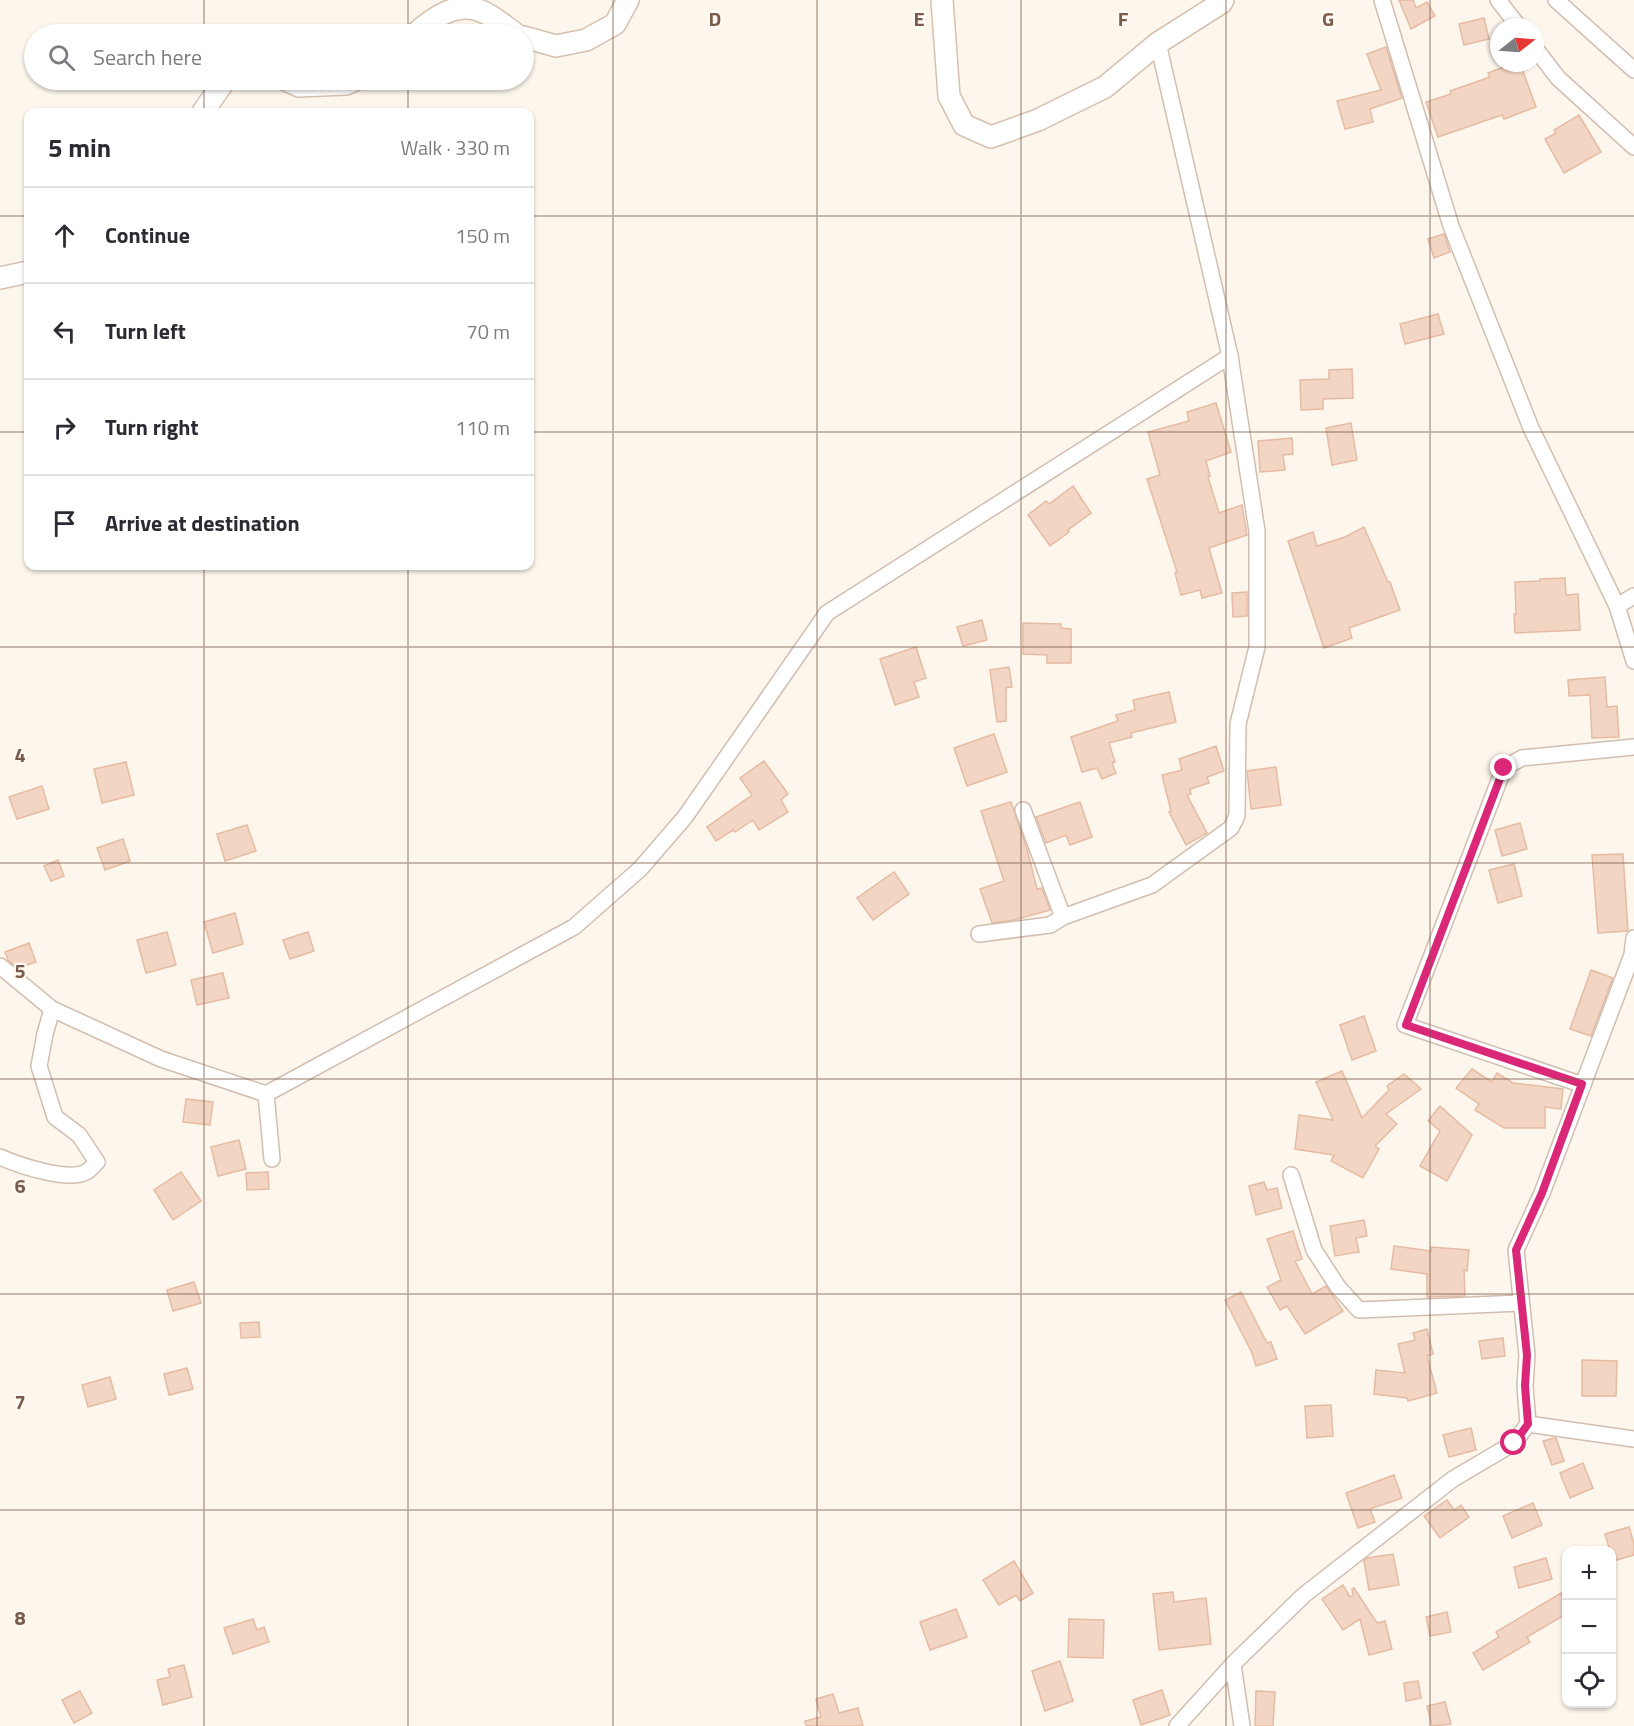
<!DOCTYPE html>
<html lang="en">
<head>
<meta charset="utf-8">
<style>
	:root { --surface:#fff; --page:#f2f2f3; --text:#2b2b33; --muted:#7c7c81; --line:#e1e1e2 }
	body { margin:0; font-family:"Titillium Web",sans-serif; background:var(--page); color:var(--text) }
	.controls { position:absolute; right:18px; bottom:18px; display:grid; overflow:hidden; border-radius:12px; box-shadow:0 2px 4px #0004 }
	.controls button { width:54px; height:54px; display:grid; place-items:center; padding:0; border:0; border-bottom:2px solid var(--line); background:var(--surface); color:var(--text); font:30px sans-serif }
	.compass { position:absolute; left:1490px; top:18px; width:54px; height:54px; border-radius:50%; background:var(--surface); box-shadow:0 2px 4px #0004; rotate:73deg }
	.stop { position:absolute; width:18px; height:18px; margin:-14px; border:4px solid #db2777; border-radius:50%; background:#fff }
	.stop.end { background:#db2777; border-color:#fff; box-shadow:0 2px 6px #0008 }
	.list { margin:0; padding:0; list-style:none }
	h2 { display:flex; justify-content:space-between; align-items:center; height:78px; margin:0; padding:0 24px; font-size:26px }
	h2 small { font-size:20px; font-weight:400; color:var(--muted) }
	.list li { display:grid; grid-template-columns:39px 1fr auto; gap:18px; align-items:center; box-sizing:border-box; height:96px; padding:0 24px; border-top:2px solid var(--line) }
	.list b { display:block; font-size:22px; white-space:nowrap }
	.list em { font-size:20px; font-style:normal; color:var(--muted) }
	.icon { flex:none; width:33px; height:33px; fill:none; stroke:currentColor; stroke-width:2; stroke-linecap:round; stroke-linejoin:round }
	.map { position:relative; flex:none; width:1634px; height:1726px; overflow:hidden }
	.search { position:absolute; background:var(--surface); box-shadow:0 2px 4px #0004; left:24px; top:24px; width:510px; height:66px; display:flex; align-items:center; gap:15px; box-sizing:border-box; padding:0 21px; border-radius:33px; color:var(--muted); font-size:22px }
	.panel { position:absolute; background:var(--surface); box-shadow:0 2px 4px #0004; left:24px; top:108px; width:510px; height:462px; border-radius:12px }
	.map>svg:first-child { display:block }
	.building { fill:#f3d5c3; stroke:#e6bba3; stroke-width:1.5 }
	.lines { fill:none; stroke-linecap:round; stroke-linejoin:round }
	.street-casing { stroke:#d1beb0; stroke-width:18 }
	.secondary-casing { stroke:#d6c0b0; stroke-width:24 }
	.street { stroke:#fff; stroke-width:15 }
	.secondary { stroke:#fff; stroke-width:21 }
	.route { stroke:#db2777; stroke-width:8 }
	.grid { fill:none; stroke:#7a5c4d; stroke-width:1.5; stroke-opacity:0.55 }
	.grid-label { font-size:20px; text-anchor:middle; font-weight:bold; fill:#7a5c4d; stroke:#fffaf3; stroke-width:4.5; stroke-linejoin:round; paint-order:stroke }
</style>
</head>
<body>
<div class="map">
<svg width="1634" height="1726" viewBox="0 0 1634 1726">
	<rect width="100%" height="100%" fill="#fdf6ec"/>
	<!-- building -->
	<g class="building">
		<polygon points="1399,0 1413,0 1416,8 1427,2 1435,16 1411,29"/>
		<polygon points="1484,18 1489,39 1464,45 1459,24"/>
		<polygon points="1386,47 1402,98 1370,109 1373,122 1345,129 1337,101 1381,90 1367,54"/>
		<polygon points="1503,63 1520,63 1536,107 1504,119 1502,115 1438,137 1426,102 1451,94 1450,91 1490,77 1488,73 1504,67"/>
		<polygon points="1579,115 1601,152 1564,173 1545,139 1556,133 1554,130"/>
		<polygon points="1444,234 1450,252 1434,258 1428,239"/>
		<polygon points="1438,314 1444,334 1405,344 1400,324"/>
		<polygon points="1352,369 1353,398 1323,399 1323,409 1301,410 1300,380 1329,379 1329,370"/>
		<polygon points="1216,403 1231,452 1206,461 1210,476 1208,477 1219,513 1242,505 1247,535 1209,548 1222,593 1202,598 1200,590 1181,595 1175,573 1177,572 1147,479 1160,475 1148,432 1189,421 1187,412"/>
		<polygon points="1351,423 1357,460 1332,465 1326,428"/>
		<polygon points="1292,438 1293,454 1283,455 1285,470 1260,472 1258,441"/>
		<polygon points="1073,486 1091,513 1068,530 1069,532 1050,546 1028,515 1046,501 1049,504"/>
		<polygon points="1364,527 1388,582 1390,582 1400,610 1349,628 1352,638 1324,648 1288,541 1313,532 1317,546 1345,537"/>
		<polygon points="1565,578 1566,595 1578,594 1580,630 1515,633 1514,614 1516,614 1515,582 1540,581 1540,579"/>
		<polygon points="1247,592 1247,616 1233,617 1232,593"/>
		<polygon points="982,620 987,640 963,646 957,627"/>
		<polygon points="1023,623 1061,624 1061,628 1071,629 1071,663 1047,663 1047,655 1023,654"/>
		<polygon points="916,647 926,678 914,682 919,697 895,705 880,659"/>
		<polygon points="1009,667 1012,687 1006,688 1006,721 997,722 990,670"/>
		<polygon points="1605,677 1607,707 1617,706 1619,737 1592,738 1590,695 1569,696 1568,680"/>
		<polygon points="1169,692 1176,722 1131,733 1132,737 1109,743 1115,762 1112,763 1116,773 1102,779 1097,768 1082,772 1071,737 1118,721 1116,715 1135,710 1133,700"/>
		<polygon points="994,734 1007,772 967,786 954,748"/>
		<polygon points="1216,746 1224,771 1207,777 1209,783 1190,789 1191,794 1187,795 1207,833 1186,845 1169,812 1171,811 1162,775 1182,770 1179,759"/>
		<polygon points="764,761 788,794 781,800 788,812 759,830 753,820 735,832 733,830 716,841 707,827 752,795 740,778"/>
		<polygon points="126,762 134,795 102,803 94,769"/>
		<polygon points="1276,767 1281,805 1251,809 1247,771"/>
		<polygon points="42,786 49,809 17,819 9,797"/>
		<polygon points="1011,802 1027,849 1037,889 1042,888 1050,910 1014,920 992,923 980,889 1004,881 981,811"/>
		<polygon points="1080,802 1092,837 1070,845 1066,835 1046,843 1036,817"/>
		<polygon points="1520,823 1527,849 1502,856 1495,830"/>
		<polygon points="247,825 256,851 225,861 217,834"/>
		<polygon points="123,839 130,861 105,870 97,848"/>
		<polygon points="1623,854 1628,931 1598,933 1592,855"/>
		<polygon points="58,860 64,876 51,881 44,866"/>
		<polygon points="1514,864 1522,896 1498,903 1489,870"/>
		<polygon points="894,872 909,894 873,920 857,898"/>
		<polygon points="235,913 243,944 213,953 204,922"/>
		<polygon points="167,932 176,965 146,973 137,940"/>
		<polygon points="308,932 314,951 290,959 283,940"/>
		<polygon points="29,943 36,962 18,968 8,960 5,952"/>
		<polygon points="1591,970 1613,978 1591,1036 1570,1029"/>
		<polygon points="223,973 229,998 197,1005 191,980"/>
		<polygon points="1364,1016 1376,1051 1352,1060 1340,1025"/>
		<polygon points="1472,1069 1492,1082 1497,1073 1513,1083 1563,1089 1561,1109 1545,1107 1545,1128 1504,1128 1475,1110 1479,1104 1456,1088"/>
		<polygon points="1342,1071 1362,1118 1389,1090 1387,1086 1404,1074 1421,1089 1386,1114 1397,1124 1375,1146 1379,1149 1363,1178 1331,1161 1334,1155 1295,1149 1299,1115 1333,1120 1316,1082"/>
		<polygon points="186,1099 213,1102 210,1125 183,1122"/>
		<polygon points="1440,1106 1472,1135 1447,1181 1420,1166 1440,1131 1428,1121"/>
		<polygon points="239,1140 246,1169 218,1176 211,1147"/>
		<polygon points="181,1172 201,1201 173,1220 154,1190"/>
		<polygon points="268,1172 269,1189 247,1190 246,1173"/>
		<polygon points="1264,1182 1267,1190 1277,1188 1282,1208 1256,1215 1249,1186"/>
		<polygon points="1364,1220 1367,1236 1356,1238 1359,1252 1335,1256 1330,1226"/>
		<polygon points="1293,1231 1302,1259 1295,1261 1312,1294 1326,1286 1343,1311 1305,1334 1287,1306 1280,1310 1267,1287 1281,1280 1267,1239"/>
		<polygon points="1394,1246 1431,1251 1431,1247 1469,1250 1467,1271 1464,1270 1465,1296 1427,1297 1427,1274 1391,1269"/>
		<polygon points="194,1282 201,1303 173,1311 167,1290"/>
		<polygon points="1241,1292 1267,1343 1271,1342 1277,1359 1256,1366 1252,1353 1225,1300"/>
		<polygon points="259,1322 260,1337 241,1338 240,1323"/>
		<polygon points="1427,1329 1433,1354 1427,1356 1437,1393 1408,1401 1407,1398 1374,1394 1376,1370 1405,1373 1398,1344 1415,1340 1413,1333"/>
		<polygon points="1503,1338 1505,1356 1482,1359 1479,1341"/>
		<polygon points="1582,1360 1617,1361 1616,1396 1582,1396"/>
		<polygon points="187,1368 193,1389 169,1395 164,1374"/>
		<polygon points="110,1377 116,1399 88,1407 82,1385"/>
		<polygon points="1331,1405 1333,1436 1307,1438 1305,1406"/>
		<polygon points="1471,1428 1476,1450 1449,1457 1443,1435"/>
		<polygon points="1554,1438 1556,1438 1564,1461 1552,1465 1543,1441"/>
		<polygon points="1583,1463 1593,1488 1570,1498 1560,1473"/>
		<polygon points="1394,1475 1402,1498 1370,1509 1375,1522 1358,1528 1346,1493"/>
		<polygon points="1447,1500 1454,1510 1461,1505 1469,1517 1440,1538 1424,1516"/>
		<polygon points="1533,1503 1542,1525 1512,1538 1503,1516"/>
		<polygon points="1629,1527 1634,1544 1634,1555 1613,1561 1605,1534"/>
		<polygon points="1393,1554 1399,1585 1369,1590 1364,1561 1367,1558"/>
		<polygon points="1546,1558 1552,1579 1519,1588 1514,1567"/>
		<polygon points="1014,1561 1033,1593 1020,1601 1016,1595 999,1605 983,1580"/>
		<polygon points="1343,1585 1350,1597 1353,1595 1352,1589 1354,1588 1377,1623 1385,1621 1392,1649 1369,1655 1360,1619 1343,1630 1322,1599"/>
		<polygon points="1173,1592 1174,1602 1206,1598 1211,1644 1159,1650 1153,1594"/>
		<polygon points="1561,1593 1566,1603 1566,1614 1527,1637 1530,1642 1483,1670 1473,1653 1499,1637 1496,1632"/>
		<polygon points="956,1609 967,1637 930,1650 920,1622"/>
		<polygon points="1447,1612 1451,1632 1430,1636 1426,1617"/>
		<polygon points="253,1619 257,1630 264,1627 269,1642 233,1654 224,1628"/>
		<polygon points="1069,1619 1104,1620 1103,1658 1068,1657"/>
		<polygon points="1060,1661 1073,1701 1045,1711 1032,1671"/>
		<polygon points="184,1665 192,1697 163,1705 157,1680 170,1677 168,1669"/>
		<polygon points="1418,1681 1421,1698 1406,1701 1404,1683"/>
		<polygon points="1162,1690 1170,1715 1141,1725 1133,1700"/>
		<polygon points="80,1691 92,1713 74,1723 62,1700"/>
		<polygon points="1256,1691 1275,1692 1273,1726 1255,1726"/>
		<polygon points="833,1694 839,1713 858,1708 863,1726 806,1726 805,1721 821,1717 816,1699"/>
		<polygon points="1445,1702 1451,1724 1432,1726 1427,1706"/>
	</g>
	<g class="lines">
		<!-- street casing -->
		<g class="street-casing">
			<g id="street">
				<polyline points="1382,0 1451,226 1531,428 1617,606 1634,661"/>
				<polyline points="1498,0 1519,27"/>
				<polyline points="1556,0 1634,70"/>
				<polyline points="1535,48 1558,78 1634,147"/>
				<polyline points="1617,606 1634,596"/>
				<polyline points="1023,810 1063,917"/>
				<polyline points="979,934 1050,925 1063,917 1152,885 1231,828 1237,816 1238,724 1257,647 1257,531 1230,356 1158,43"/>
				<polyline points="0,966 52,1009 161,1059 266,1094 574,927 640,869 685,817 827,613 1230,356"/>
				<polyline points="1583,1085 1405,1025 1504,768 1522,758 1634,747"/>
				<polyline points="266,1094 272,1159"/>
				<path d="M0,1157C18,1165 68,1182 86,1172C90,1170 94,1165 97,1162L79,1135L55,1117L39,1066L45,1034L52,1009"/>
				<polyline points="1291,1175 1314,1250 1338,1287 1359,1310 1521,1303"/>
				<polyline points="1528,1424 1634,1439"/>
				<polyline points="1233,1664 1242,1726"/>
				<polyline points="1177,1726 1233,1664 1304,1595 1453,1479 1514,1443 1528,1424 1525,1386 1527,1355 1516,1250 1542,1193 1632,955 1634,938"/>
			</g>
		</g>
		<!-- secondary casing -->
		<g class="secondary-casing">
			<g id="secondary">
				<polyline points="942,0 949,96 964,125 991,137 1038,120 1105,87 1158,43 1221,3 1223,0"/>
				<path d="M415,34C433,18 456,1 481,11C494,16 505,27 516,34"/>
				<polyline points="524,37 556,46 586,40 615,24 628,0"/>
				<polyline points="286,80 299,86 346,84 355,80"/>
				<polyline points="203,112 225,80"/>
				<polyline points="0,278 28,272"/>
			</g>
		</g>
		<!-- street -->
		<use href="#street" class="street"/>
		<!-- secondary -->
		<use href="#secondary" class="secondary"/>
	</g>
	<g class="lines">
		<!-- route -->
		<polyline class="route" points="1504,768 1406,1025 1582,1084 1542,1193 1516,1250 1527,1355 1525,1386 1528,1424 1514,1443"/>
	</g>
	<!-- grid -->
	<path class="grid" d="M204,0V34M408,0V34M613,0V1726M817,0V1726M1021,0V1726M1226,0V1726M1430,0V1726M204,80V112M408,80V112M0,216H28M530,216H1634M0,432H28M530,432H1634M204,566V1726M408,566V1726M0,647H1634M0,863H1634M0,1079H1634M0,1294H1634M0,1510H1634"/>
	<g class="grid-label">
		<text x="715" y="26">D</text>
		<text x="919" y="26">E</text>
		<text x="1123" y="26">F</text>
		<text x="1328" y="26">G</text>
		<text x="20" y="762">4</text>
		<text x="20" y="978">5</text>
		<text x="20" y="1193">6</text>
		<text x="20" y="1409">7</text>
		<text x="20" y="1625">8</text>
	</g>
</svg>
<div class="controls">
<button>+</button>
<button>−</button>
<button><svg class="icon" aria-label="locate" viewBox="0 0 24 24"><circle cx="12" cy="12" r="6"/><path d="M12 2v4M12 18v4M2 12h4M18 12h4"/></svg></button>
</div>
<svg class="compass" viewBox="-18 -18 36 36"><path d="M0-13l5 13h-10z" fill="#e53935"/><path d="M0 13l5-13h-10z" fill="#7c7c81"/></svg>
<div class="stop" style="left:1514px;top:1443px"></div>
<div class="stop end" style="left:1504px;top:768px"></div>
<div class="search"><svg class="icon" aria-label="search" viewBox="0 0 24 24"><circle cx="10" cy="10" r="6"/><path d="M15 15l6 6"/></svg>Search here</div>
<section class="panel">
<h2>5 min<small>Walk · 330 m</small></h2>
<ul class="list">
<li><svg class="icon" aria-label="ahead" viewBox="0 0 24 24"><path d="M12 20V5M6 11l6-6 6 6"/></svg><div><b>Continue</b></div><em>150 m</em></li>
<li><svg class="icon" aria-label="left" viewBox="0 0 24 24"><path d="M17 20v-9H6M10 6l-5 5 5 5"/></svg><div><b>Turn left</b></div><em>70 m</em></li>
<li><svg class="icon" aria-label="right" viewBox="0 0 24 24"><path d="M7 20v-9h11M14 6l5 5-5 5"/></svg><div><b>Turn right</b></div><em>110 m</em></li>
<li><svg class="icon" aria-label="arrive" viewBox="0 0 24 24"><path d="M6 21V4h12l-3 4 3 4H6"/></svg><div><b>Arrive at destination</b></div></li>
</ul>
</section>
</div>
</body>
</html>
